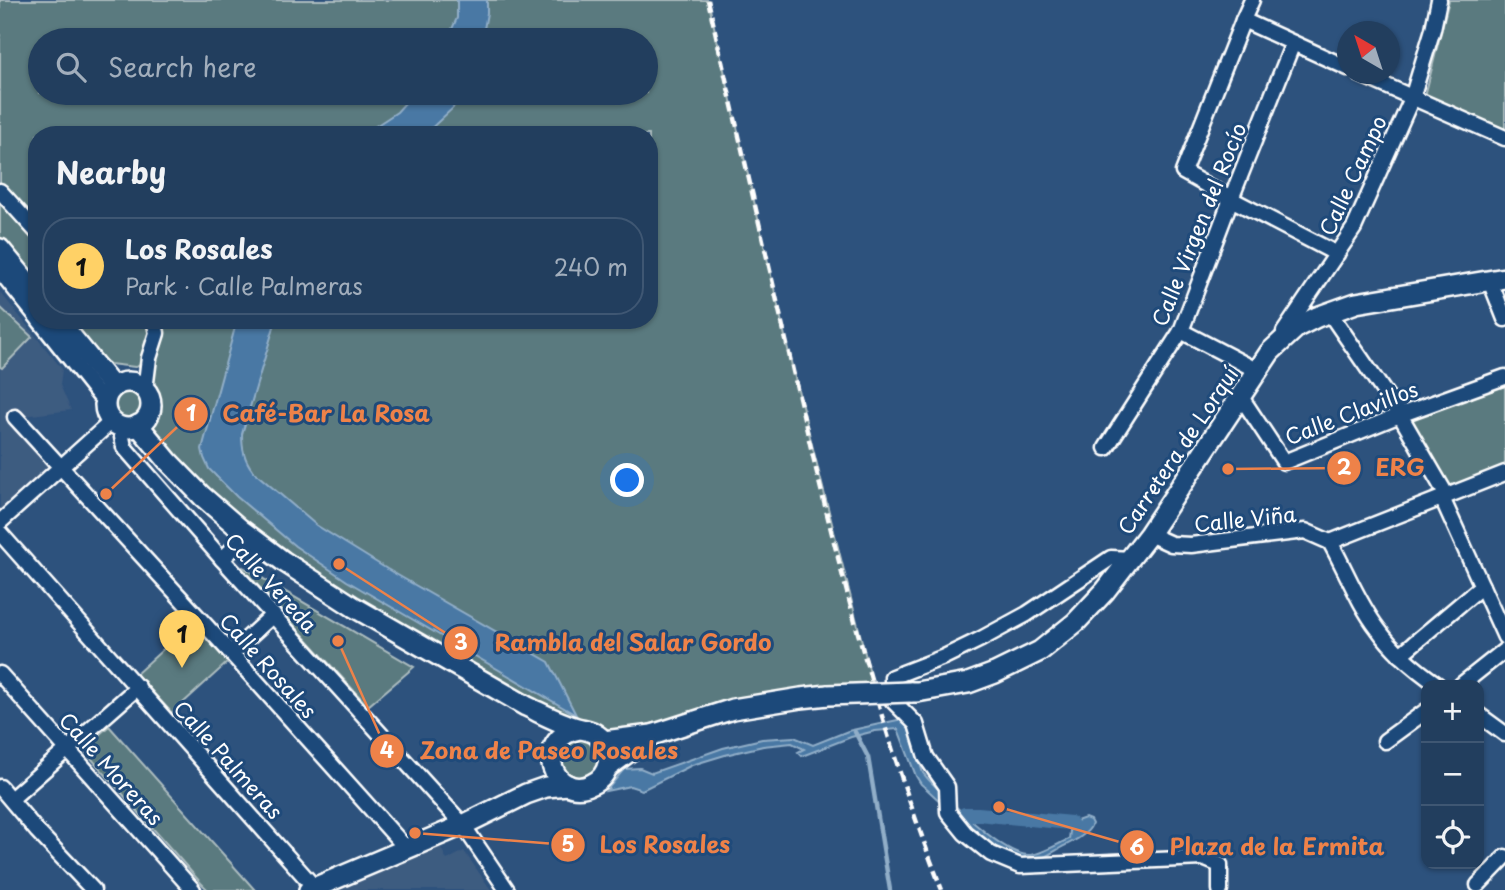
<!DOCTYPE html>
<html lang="en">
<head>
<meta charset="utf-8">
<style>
	:root { --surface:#223e5e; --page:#2a4564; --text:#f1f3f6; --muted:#a2aebc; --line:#3f5773; --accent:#ffd166 }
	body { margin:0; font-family:"Playpen Sans",sans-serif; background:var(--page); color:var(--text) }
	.controls { position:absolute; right:21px; bottom:21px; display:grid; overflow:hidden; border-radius:14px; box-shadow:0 2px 5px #0004 }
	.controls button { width:63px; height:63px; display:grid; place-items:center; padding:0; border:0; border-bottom:2px solid var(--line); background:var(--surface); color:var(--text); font:35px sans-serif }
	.compass { position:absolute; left:1337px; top:21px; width:63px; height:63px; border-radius:50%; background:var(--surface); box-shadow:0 2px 5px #0004; rotate:321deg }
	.you { position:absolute; left:628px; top:481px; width:24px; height:24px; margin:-18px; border:5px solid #fff; border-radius:50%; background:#1a73e8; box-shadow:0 0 0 10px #1a73e833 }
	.badge { display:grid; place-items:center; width:46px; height:46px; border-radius:50%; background:var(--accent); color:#111; font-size:23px; font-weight:700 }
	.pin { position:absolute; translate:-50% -58px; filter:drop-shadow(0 2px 4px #0008) }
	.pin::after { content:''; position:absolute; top:37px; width:24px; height:21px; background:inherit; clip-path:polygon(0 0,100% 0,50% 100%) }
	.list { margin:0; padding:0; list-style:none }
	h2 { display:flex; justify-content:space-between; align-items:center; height:91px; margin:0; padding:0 28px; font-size:30px }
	h2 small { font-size:23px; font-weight:400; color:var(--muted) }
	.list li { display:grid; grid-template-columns:46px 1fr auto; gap:21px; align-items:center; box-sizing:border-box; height:98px; margin:0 14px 14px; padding:0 14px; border:2px solid var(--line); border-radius:28px }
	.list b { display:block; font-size:26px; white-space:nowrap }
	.list p { margin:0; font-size:23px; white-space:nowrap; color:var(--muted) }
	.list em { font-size:23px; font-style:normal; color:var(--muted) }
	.icon { flex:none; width:38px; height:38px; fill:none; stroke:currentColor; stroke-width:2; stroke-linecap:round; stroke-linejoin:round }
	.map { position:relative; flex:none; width:1505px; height:890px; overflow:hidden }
	.search { position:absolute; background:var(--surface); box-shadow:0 2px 5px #0004; left:28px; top:28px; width:630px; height:77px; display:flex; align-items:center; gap:18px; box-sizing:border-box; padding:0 24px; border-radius:38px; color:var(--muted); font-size:26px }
	.panel { position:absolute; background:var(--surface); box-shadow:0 2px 5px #0004; left:28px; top:126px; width:630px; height:203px; border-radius:28px }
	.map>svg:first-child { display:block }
	.built { fill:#3e5b80 }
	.green { fill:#5a7a7f; stroke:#acbcbf; stroke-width:2; fill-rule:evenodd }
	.water { fill:#4878a4; stroke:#91aec8; stroke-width:2 }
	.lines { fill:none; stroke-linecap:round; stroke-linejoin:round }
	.stream { stroke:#91aec8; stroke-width:4.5 }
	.canal { stroke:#4878a4; stroke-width:14 }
	.minor-casing { stroke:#fff; stroke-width:19 }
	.secondary-casing { stroke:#fff; stroke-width:24 }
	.minor { stroke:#1f4a7a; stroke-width:14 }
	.secondary { stroke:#1f4a7a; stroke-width:19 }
	.rail { stroke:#fff; stroke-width:4.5; stroke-dasharray:10 5; stroke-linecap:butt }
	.secondary-bridge-casing { stroke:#fff; stroke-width:24; stroke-linecap:butt }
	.secondary-bridge { stroke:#1f4a7a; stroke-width:19 }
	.labels { text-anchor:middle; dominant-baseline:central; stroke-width:6; stroke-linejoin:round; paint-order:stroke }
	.street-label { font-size:21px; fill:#fff; stroke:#1f4a7a }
	.leader { fill:none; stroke:#ee8249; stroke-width:2.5 }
	.callout-dot { fill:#ee8249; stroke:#1f4a7a; stroke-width:2.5 }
	.mark-label { font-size:21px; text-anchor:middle; font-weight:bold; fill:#fff }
	.callout-label { font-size:23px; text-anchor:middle; font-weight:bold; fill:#ee8249; stroke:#1f4a7a; stroke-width:6; stroke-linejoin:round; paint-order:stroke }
</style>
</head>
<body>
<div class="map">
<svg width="1505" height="890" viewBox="0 0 1505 890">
	<rect width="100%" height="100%" fill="#2d527d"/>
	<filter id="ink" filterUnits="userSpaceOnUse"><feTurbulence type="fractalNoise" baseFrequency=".0143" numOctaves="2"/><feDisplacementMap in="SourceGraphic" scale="14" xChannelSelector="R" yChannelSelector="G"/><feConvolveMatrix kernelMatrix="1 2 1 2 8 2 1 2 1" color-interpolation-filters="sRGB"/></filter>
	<g filter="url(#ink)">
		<!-- built -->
		<g class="built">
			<polygon points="0,292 62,369 60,385 71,410 16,417 61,467 0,522"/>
			<polygon points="440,846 447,860 464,851 491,890 333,890"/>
		</g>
		<!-- green -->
		<g class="green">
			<path d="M0,0H708L789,354L875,693L604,741L558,721L230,520L144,421C150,412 152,406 148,395L154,320H649V135H37V234L0,191ZM40,40H646V93H40Z"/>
			<polygon points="1449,0 1505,0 1505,129 1425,96"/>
			<polygon points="0,200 37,242 37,279 0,237"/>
			<polygon points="0,307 32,337 2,368 0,367"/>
			<polygon points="70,320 146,320 151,327 141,362 139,366 135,367 110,364 101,357"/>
			<polygon points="1505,383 1505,466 1449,490 1410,417"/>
			<circle cx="128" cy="405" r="20"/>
			<polygon points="243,567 414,667 368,706 242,568"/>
			<polygon points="192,623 228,662 172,713 136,674"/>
			<polygon points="109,726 255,890 208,890 201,883 83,749"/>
			<polygon points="570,734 601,742 601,774 569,782 554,753"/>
		</g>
		<!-- water -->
		<g class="water">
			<polygon points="457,0 487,0 487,13 482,40 447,40 457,18"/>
			<polygon points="414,93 459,93 453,108 424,135 362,135 397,112"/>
			<path d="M237,320H276L242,434C242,449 244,459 253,471L316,525L387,569L549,662L576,715L347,581L295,546L237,497L209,469L204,458L202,449Z"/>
			<path d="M902,719L906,721L923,773L929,780C948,799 1002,855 1028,855C1041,855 1057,844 1069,839L1071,823L1085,818L1090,820L1092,824C1088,835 1072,842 1062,847C1053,852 1042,860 1032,861C1004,865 943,803 921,784L916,776L898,729L875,731L851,737L802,756L798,752L804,749L792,743L763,746L725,755L692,765L642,790L630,786L606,791L624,769L640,768L652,773L723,748L762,739L794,737L813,745L848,731Z"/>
		</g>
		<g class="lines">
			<!-- stream -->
			<g class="stream">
				<polyline points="855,732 868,757 890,890"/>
				<polyline points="592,741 601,758"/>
			</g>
			<!-- canal -->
			<polyline class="canal" points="963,817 965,814 978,814 1071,823"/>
			<!-- minor casing -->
			<g class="minor-casing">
				<g id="minor">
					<polyline points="1252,0 1243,20 1183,172 1231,199 1337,254"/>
					<polyline points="1243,20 1348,68"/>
					<polyline points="1359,74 1505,138"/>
					<polyline points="0,191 37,232"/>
					<polyline points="0,271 37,317"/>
					<polyline points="1490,281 1505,319"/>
					<polyline points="1329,312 1400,415 1447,496"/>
					<polyline points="39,320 105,403"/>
					<polyline points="1181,331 1258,371"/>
					<polyline points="1284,332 1354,228 1412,98 1433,29 1439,0"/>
					<polyline points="145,390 149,358 157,333 154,320"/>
					<polyline points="1241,397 1284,462 1400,415 1505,377"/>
					<polyline points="15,417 231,653 406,848"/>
					<polyline points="123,427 122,437 124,447 222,559 463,825 507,890"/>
					<polyline points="1106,448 1181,331 1231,199 1293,43"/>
					<polyline points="1442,498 1505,637"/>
					<polyline points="0,522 112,421"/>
					<polyline points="0,533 315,888"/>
					<path d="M1149,534L1171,544L1191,545L1305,531L1330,542C1346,570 1358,603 1378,629C1394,652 1415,669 1438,685"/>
					<polyline points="1330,542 1505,473"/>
					<polyline points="222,559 248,535"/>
					<polyline points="1131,559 1111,558 1027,614 981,639 944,657 892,677 892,700 916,724 926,757 947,787 948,812 965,833 991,854 1020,866 1203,858 1220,865 1220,890"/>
					<polyline points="231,653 273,615"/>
					<polyline points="1400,655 1482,586"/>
					<polyline points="0,674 193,890"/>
					<polyline points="1461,685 1505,650"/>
					<polyline points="1479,715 1505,734"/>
					<polyline points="1385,741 1426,711"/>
					<polyline points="0,787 37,831 93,890"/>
					<polyline points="11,799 138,687"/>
					<polyline points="1478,885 1505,857"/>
				</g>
			</g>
			<!-- secondary casing -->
			<g class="secondary-casing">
				<g id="secondary">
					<polyline points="0,249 37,294"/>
					<polyline points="58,320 113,387"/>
					<circle cx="128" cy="405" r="23"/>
					<path d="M138,425L168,461L202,496L240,529L283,561L354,607L526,706C543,714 559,723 577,728C584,730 591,730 597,735C606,741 611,753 608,764C606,773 601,780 592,784C553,803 530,738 580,729"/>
					<polyline points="910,692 917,692 968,683 995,673 1040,651 1076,622 1105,591 1149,534 1270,352 1297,327 1317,317 1356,303 1505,278"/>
					<polyline points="604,741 652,735 733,709 801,698 828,695"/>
					<polyline points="608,767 652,735"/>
					<polyline points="309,890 463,825 526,794 546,787 568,785"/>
				</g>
			</g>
			<!-- minor -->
			<use href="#minor" class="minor"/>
			<!-- secondary -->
			<use href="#secondary" class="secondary"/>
			<!-- rail -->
			<path class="rail" d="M708,0C736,124 765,248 793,371C834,548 876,721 942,890"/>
			<!-- secondary-bridge casing -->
			<g class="secondary-bridge-casing">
				<polyline id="secondary-bridge" points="828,695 910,692"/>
			</g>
			<!-- secondary-bridge -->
			<use href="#secondary-bridge" class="secondary-bridge"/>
		</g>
	</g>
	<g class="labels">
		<!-- street labels -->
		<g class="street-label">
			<text transform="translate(1352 175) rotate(-65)">Calle Campo</text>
			<text transform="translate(1198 224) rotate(-68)">Calle Virgen del Rocío</text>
			<text transform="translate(1351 412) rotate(-21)">Calle Clavillos</text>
			<text transform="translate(1177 450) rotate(-56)">Carretera de Lorquí</text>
			<text transform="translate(1245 518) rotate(-6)">Calle Viña</text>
			<text transform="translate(272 582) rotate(48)">Calle Vereda</text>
			<text transform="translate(269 665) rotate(48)">Calle Rosales</text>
			<text transform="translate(229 759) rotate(48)">Calle Palmeras</text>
			<text transform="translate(112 768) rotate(48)">Calle Moreras</text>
		</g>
	</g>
	<!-- callouts -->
	<path class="leader" d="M106 494L191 414M1228 469L1344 468M339 564L461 643M338 641L387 751M415 833L568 845M999 807L1137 847"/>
	<g class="callout-dot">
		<circle cx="106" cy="494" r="7"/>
		<circle cx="1228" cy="469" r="7"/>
		<circle cx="339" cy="564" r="7"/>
		<circle cx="338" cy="641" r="7"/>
		<circle cx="415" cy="833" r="7"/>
		<circle cx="999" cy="807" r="7"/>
		<circle cx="191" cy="414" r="18"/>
		<circle cx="1344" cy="468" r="18"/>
		<circle cx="461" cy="643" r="18"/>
		<circle cx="387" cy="751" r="18"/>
		<circle cx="568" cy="845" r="18"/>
		<circle cx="1137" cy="847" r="18"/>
	</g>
	<g class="mark-label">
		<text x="191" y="421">1</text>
		<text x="1344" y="475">2</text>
		<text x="461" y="650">3</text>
		<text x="387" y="758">4</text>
		<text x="568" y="852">5</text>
		<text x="1137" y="855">6</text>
	</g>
	<g class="callout-label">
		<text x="326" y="422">Café-Bar La Rosa</text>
		<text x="1400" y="476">ERG</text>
		<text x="633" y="651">Rambla del Salar Gordo</text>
		<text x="549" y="759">Zona de Paseo Rosales</text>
		<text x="665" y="853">Los Rosales</text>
		<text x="1277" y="855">Plaza de la Ermita</text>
	</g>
</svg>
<div class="controls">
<button>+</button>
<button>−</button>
<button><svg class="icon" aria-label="locate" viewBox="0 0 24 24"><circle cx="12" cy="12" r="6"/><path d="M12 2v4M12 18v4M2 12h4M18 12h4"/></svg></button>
</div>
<svg class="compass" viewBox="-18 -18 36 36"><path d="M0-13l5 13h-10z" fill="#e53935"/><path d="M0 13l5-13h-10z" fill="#a2aebc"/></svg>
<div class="you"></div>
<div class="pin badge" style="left:182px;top:668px">1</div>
<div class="search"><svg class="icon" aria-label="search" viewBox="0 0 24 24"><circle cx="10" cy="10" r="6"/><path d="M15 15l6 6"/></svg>Search here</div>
<section class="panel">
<h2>Nearby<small></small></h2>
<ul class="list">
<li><span class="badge">1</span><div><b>Los Rosales</b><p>Park · Calle Palmeras</p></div><em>240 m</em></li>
</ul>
</section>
</div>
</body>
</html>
